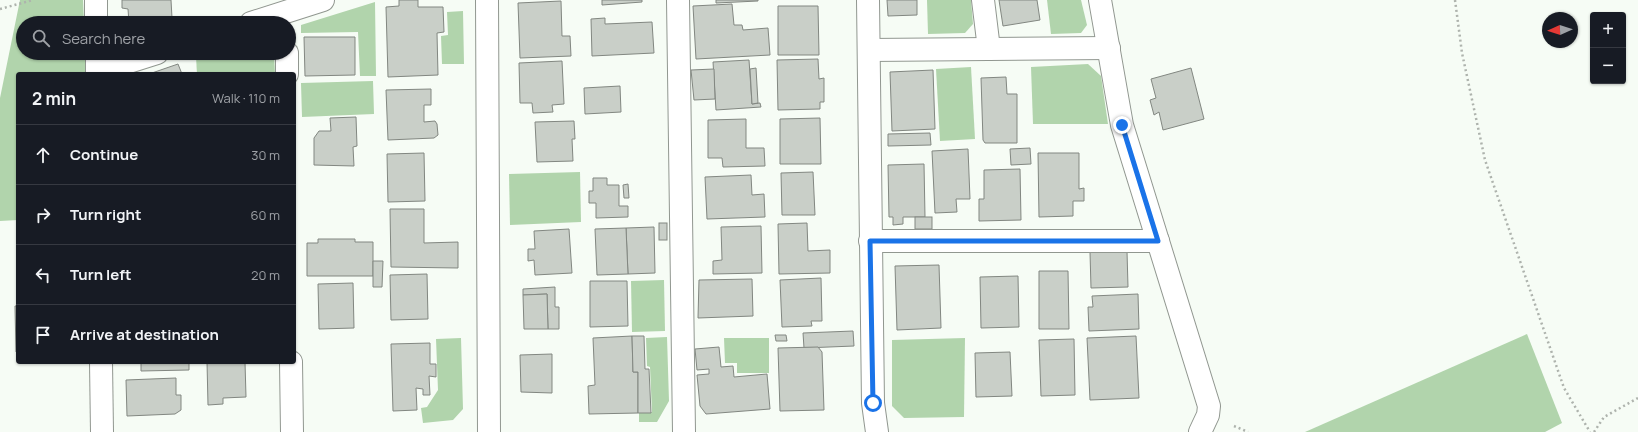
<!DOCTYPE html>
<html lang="en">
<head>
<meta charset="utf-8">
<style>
	:root { --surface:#171b24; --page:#20242c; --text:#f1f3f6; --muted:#9ea1a6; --line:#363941 }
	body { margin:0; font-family:Manrope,sans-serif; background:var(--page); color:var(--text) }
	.controls { position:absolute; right:12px; top:12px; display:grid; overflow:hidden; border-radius:4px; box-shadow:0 1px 3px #0004 }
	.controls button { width:36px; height:36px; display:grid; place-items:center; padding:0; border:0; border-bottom:1px solid var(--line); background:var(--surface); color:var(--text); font:20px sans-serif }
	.compass { position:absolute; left:1542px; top:12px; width:36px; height:36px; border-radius:50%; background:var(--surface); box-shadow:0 1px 3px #0004; rotate:267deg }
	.stop { position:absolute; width:12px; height:12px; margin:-9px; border:3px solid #1a73e8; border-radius:50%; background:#fff }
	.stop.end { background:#1a73e8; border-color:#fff; box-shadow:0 1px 4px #0008 }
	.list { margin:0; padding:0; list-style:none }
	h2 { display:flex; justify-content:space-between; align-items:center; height:52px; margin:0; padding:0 16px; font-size:17px }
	h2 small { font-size:13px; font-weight:400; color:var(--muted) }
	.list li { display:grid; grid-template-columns:26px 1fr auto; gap:12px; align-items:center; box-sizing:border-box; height:60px; padding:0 16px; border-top:1px solid var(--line) }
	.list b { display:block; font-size:15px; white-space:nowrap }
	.list em { font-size:13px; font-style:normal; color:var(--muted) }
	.icon { flex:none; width:22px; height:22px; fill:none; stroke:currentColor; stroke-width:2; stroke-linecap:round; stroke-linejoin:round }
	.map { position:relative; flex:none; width:1638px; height:432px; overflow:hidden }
	.search { position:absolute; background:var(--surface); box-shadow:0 1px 3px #0004; left:16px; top:16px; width:280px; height:44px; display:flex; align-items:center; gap:10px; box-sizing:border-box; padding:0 14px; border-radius:22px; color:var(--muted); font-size:15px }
	.panel { position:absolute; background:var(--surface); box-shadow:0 1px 3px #0004; left:16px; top:72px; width:280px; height:292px; border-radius:4px }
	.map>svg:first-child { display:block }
	.green { fill:#b1d4ac }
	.building { fill:#c9cfc8; stroke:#828781 }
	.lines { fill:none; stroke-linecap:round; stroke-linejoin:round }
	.minor-casing { stroke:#919790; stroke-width:24 }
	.tertiary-casing { stroke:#919790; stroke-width:24 }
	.path { stroke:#aeb3ad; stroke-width:2.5; stroke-dasharray:2 3; stroke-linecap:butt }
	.minor { stroke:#fff; stroke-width:22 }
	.tertiary { stroke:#fff; stroke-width:22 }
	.route { stroke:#1a73e8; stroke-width:5 }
</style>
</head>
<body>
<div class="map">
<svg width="1638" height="432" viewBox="0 0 1638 432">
	<rect width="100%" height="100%" fill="#f6fcf5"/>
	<!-- green -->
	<g class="green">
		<polygon points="20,0 83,0 84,23 23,23 23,53 85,53 85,74 18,74 18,220 0,221 0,98"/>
		<polygon points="927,0 971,0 973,24 965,33 928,34"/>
		<polygon points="1047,0 1081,0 1087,25 1081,33 1051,34"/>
		<polygon points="375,2 376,76 360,76 358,32 301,33 301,25"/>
		<polygon points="463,11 464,64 442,64 441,36 448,35 447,12"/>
		<polygon points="211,53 274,53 275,74 197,74 196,57"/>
		<polygon points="1088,64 1101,76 1108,124 1033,124 1031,67"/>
		<polygon points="971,67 975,139 940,141 936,69"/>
		<polygon points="373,81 374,114 302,117 301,83"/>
		<polygon points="580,172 581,222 510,225 509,174"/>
		<polygon points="664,280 665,331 632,332 631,281"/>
		<polygon points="1527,334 1562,423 1545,432 1305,432"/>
		<polygon points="667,337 669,401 657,422 639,422 639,413 652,412 650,367 647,366 646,338"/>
		<polygon points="461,338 463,409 453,420 423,423 421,408 427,407 438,390 436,339"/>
		<polygon points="724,338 769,338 769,373 737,373 737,363 725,363"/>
		<polygon points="965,338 964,417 904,418 892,406 892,340"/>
	</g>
	<!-- building -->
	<g class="building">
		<polygon points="122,0 171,0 172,18 167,19 167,23 129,23 128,9 122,8"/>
		<polygon points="399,0 418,0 418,7 443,7 444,32 437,33 438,75 388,77 386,7 399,6"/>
		<polygon points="602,0 642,0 642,2 602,5"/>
		<polygon points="716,0 758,0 758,1 716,3"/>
		<polygon points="887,0 917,0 917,15 888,16"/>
		<polygon points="999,0 1037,0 1040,20 1003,26"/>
		<polygon points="561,1 562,36 570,36 571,56 520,58 518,3"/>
		<polygon points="732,4 734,25 742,25 743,30 768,28 770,55 696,59 693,6"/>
		<polygon points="778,6 818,6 819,55 778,55"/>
		<polygon points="605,18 605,24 652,22 654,53 592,56 591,19"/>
		<polygon points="304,37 355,37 355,75 305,76"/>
		<polygon points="818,59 819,79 824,78 824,102 820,102 820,109 778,110 777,60"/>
		<polygon points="749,60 752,104 760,103 761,107 716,110 713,62"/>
		<polygon points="562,61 564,104 552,105 553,112 533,113 532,103 520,103 519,63"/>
		<polygon points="178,64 182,74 149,74"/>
		<polygon points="756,68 758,103 752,104 750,69"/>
		<polygon points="1191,68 1204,119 1163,130 1159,112 1154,115 1150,100 1156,98 1151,79"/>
		<polygon points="714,69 715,99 694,100 691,70"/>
		<polygon points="933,70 935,129 892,131 890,72"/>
		<polygon points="1006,77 1007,94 1017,94 1017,143 985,143 983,140 981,78"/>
		<polygon points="620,86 621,112 585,114 584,88"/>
		<polygon points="431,89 431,105 424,105 424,122 435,121 437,124 438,135 434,138 388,140 386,90"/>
		<polygon points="356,117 357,146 353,147 354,166 314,165 314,138 319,131 331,131 330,118"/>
		<polygon points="820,118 821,164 780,164 780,119"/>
		<polygon points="746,119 746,148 764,148 765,166 723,167 722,158 708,158 708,120"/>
		<polygon points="574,121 575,139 572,139 573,161 537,162 535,122"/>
		<polygon points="930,133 931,145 888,146 888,134"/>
		<polygon points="1030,148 1031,164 1011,165 1010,149"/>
		<polygon points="968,149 970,199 956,199 957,212 935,213 932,151"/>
		<polygon points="424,153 425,201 388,202 387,154"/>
		<polygon points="1038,153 1079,153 1079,189 1084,188 1084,201 1073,201 1073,216 1039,217"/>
		<polygon points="924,164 925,217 903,217 903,224 893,225 893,217 889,217 888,165"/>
		<polygon points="1020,169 1021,220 979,221 979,199 984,199 984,170"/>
		<polygon points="813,172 815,215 782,215 781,173"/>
		<polygon points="751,175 752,195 764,194 765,217 707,219 705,177"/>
		<polygon points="593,178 607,178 607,185 619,185 619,206 628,206 628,217 596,218 596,203 589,203 589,191 593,191"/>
		<polygon points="628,184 629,198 624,198 623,185"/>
		<polygon points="390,209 424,209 424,243 458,242 458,268 391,267"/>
		<rect x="915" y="217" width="17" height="12"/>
		<rect x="659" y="223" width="8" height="17"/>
		<polygon points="807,223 808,251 830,250 830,273 779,274 778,224"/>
		<polygon points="761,226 762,273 713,274 713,261 722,260 721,227"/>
		<polygon points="654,227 655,273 628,274 626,228"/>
		<polygon points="626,228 628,274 597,275 595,229"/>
		<polygon points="569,229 572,273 535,275 534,260 528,261 528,249 535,249 534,231"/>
		<polygon points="318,239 355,239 355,242 373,242 373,276 307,276 307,243 318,243"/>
		<polygon points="1127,251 1128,287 1091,288 1090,252"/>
		<polygon points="373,261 383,261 382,287 373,287"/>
		<polygon points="939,265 941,328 897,330 895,266"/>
		<polygon points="1039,271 1068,271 1069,329 1039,329"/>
		<polygon points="427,274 428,319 391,320 390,275"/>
		<polygon points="1018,276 1019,327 981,328 980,277"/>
		<polygon points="821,278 822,321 811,321 812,326 782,327 780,280"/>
		<polygon points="752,279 753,316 698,318 699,280"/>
		<polygon points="590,281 627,281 628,326 590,327"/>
		<polygon points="353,283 354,328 319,329 318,284"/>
		<polygon points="555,287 555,307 559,307 559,329 548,329 547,294 523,295 523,289"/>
		<polygon points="547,294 548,329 524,329 523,295"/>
		<polygon points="1138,294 1139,329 1089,331 1088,307 1093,307 1092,296"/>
		<polygon points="15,306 18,306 18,352 16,352"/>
		<polygon points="853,331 854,346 804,348 803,333"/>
		<polygon points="775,335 786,335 787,341 776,341"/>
		<polygon points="632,336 633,372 638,372 638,413 589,414 588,386 595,385 593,338"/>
		<polygon points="632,336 644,336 645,369 649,369 651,413 638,413 638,372 633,372"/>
		<polygon points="1136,336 1139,398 1090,400 1087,338"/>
		<polygon points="1074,339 1075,395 1041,396 1039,340"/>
		<polygon points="430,343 430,364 436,364 436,377 429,376 430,395 423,395 423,389 416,388 417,410 393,411 391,344"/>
		<polygon points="719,347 721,367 733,366 734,377 767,374 770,409 706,414 700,406 697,375 709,374 709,369 697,370 695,349"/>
		<polygon points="818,347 822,352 824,410 780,411 778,348"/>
		<polygon points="1010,352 1012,396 976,397 975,353"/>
		<polygon points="552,354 552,393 521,392 520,355"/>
		<polygon points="141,362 189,362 189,370 141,371"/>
		<polygon points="207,362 245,362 246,397 223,398 223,404 208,405"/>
		<polygon points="176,378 176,395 181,395 181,410 175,414 127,416 126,380"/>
	</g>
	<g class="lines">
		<!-- minor casing -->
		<g class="minor-casing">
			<g id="minor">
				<polyline points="96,0 96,23"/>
				<polyline points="678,0 684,432"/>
				<polyline points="868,0 873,403 877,432"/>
				<polyline points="983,0 989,49"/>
				<polyline points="1100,0 1122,125 1209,406 1208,415 1200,432"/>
				<polyline points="251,23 323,0"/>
				<polyline points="869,50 1109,48"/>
				<polyline points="97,53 97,74"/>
				<polyline points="287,53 287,74"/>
				<polyline points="97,72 157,53"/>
				<polyline points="870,241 1158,241"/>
				<polyline points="101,362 102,432"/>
				<polyline points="291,362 292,432"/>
			</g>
		</g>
		<!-- tertiary casing -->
		<g class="tertiary-casing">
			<polyline id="tertiary" points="487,0 489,432"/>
		</g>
		<!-- path -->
		<g class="path">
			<polyline points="1455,0 1462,53 1485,160 1564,388 1590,432"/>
			<polyline points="0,9 33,0"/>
			<polyline points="1234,426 1248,432"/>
			<polyline points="1594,432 1604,417 1638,398"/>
		</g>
		<!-- minor -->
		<use href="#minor" class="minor"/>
		<!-- tertiary -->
		<use href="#tertiary" class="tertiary"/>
	</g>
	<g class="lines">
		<!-- route -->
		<polyline class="route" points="873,403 870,241 1158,241 1122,125"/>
	</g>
</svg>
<div class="controls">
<button>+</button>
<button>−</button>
</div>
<svg class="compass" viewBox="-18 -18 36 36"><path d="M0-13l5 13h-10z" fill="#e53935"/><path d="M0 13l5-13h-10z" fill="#9ea1a6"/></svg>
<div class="stop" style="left:873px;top:403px"></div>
<div class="stop end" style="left:1122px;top:125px"></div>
<div class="search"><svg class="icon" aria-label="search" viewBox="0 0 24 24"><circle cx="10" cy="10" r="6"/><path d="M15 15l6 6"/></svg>Search here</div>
<section class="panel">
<h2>2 min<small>Walk · 110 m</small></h2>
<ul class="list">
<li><svg class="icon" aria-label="ahead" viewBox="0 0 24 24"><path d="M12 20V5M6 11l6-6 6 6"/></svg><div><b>Continue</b></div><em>30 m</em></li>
<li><svg class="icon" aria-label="right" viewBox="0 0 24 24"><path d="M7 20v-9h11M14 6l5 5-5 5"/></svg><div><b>Turn right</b></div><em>60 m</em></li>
<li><svg class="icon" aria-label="left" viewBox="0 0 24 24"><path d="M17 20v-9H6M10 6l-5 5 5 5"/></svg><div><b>Turn left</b></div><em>20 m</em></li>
<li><svg class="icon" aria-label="arrive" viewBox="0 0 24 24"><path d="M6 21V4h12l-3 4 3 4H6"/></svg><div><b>Arrive at destination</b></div></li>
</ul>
</section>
</div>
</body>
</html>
